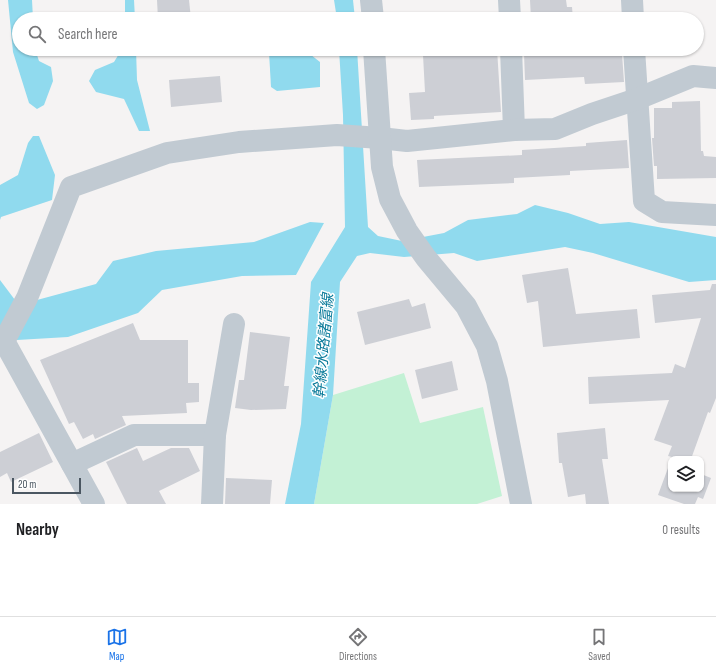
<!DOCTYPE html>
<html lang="en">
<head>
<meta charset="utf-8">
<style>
	:root { --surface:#fff; --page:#f2f2f2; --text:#202124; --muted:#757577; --line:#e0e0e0; --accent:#1a73e8 }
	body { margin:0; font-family:"Sofia Sans Condensed","Noto Sans JP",sans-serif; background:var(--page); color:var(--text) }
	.controls { position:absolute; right:12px; bottom:12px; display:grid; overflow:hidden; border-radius:8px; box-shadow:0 1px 3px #0004 }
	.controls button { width:36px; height:36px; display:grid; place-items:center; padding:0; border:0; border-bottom:1px solid var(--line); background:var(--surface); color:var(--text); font:20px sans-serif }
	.scale { position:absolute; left:12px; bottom:10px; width:69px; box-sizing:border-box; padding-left:4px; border:2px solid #4a5661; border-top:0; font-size:11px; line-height:14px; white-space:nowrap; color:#4a5661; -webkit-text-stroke:3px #fff; paint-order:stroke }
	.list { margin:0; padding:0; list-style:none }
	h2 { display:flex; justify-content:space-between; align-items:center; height:52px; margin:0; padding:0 16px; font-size:17px }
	h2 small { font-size:13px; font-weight:400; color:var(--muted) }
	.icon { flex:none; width:22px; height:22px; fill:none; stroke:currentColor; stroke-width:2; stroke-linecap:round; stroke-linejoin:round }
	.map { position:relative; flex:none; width:716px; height:504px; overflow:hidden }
	.search { position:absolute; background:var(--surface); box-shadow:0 1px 3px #0004; left:12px; right:12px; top:12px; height:44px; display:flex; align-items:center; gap:10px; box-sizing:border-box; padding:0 14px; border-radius:22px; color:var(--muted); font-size:15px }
	.sheet { height:112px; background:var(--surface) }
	nav { display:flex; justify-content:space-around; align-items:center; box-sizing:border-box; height:56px; border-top:1px solid var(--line); background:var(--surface); font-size:11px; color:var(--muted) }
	nav a { display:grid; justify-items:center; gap:2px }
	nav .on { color:var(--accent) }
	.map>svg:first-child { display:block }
	.green { fill:#c3f1d5 }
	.water { fill:#90daee }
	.building { fill:#cdcfd5 }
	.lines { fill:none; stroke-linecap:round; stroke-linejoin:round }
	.minor { stroke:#c1cad2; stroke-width:22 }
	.tertiary { stroke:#c1cad2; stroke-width:22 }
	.labels { text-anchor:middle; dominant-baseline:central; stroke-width:3; stroke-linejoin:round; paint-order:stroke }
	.water-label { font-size:15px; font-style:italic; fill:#0c7c9b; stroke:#fff }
</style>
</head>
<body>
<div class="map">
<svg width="716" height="504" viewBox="0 0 716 504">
	<rect width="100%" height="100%" fill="#f5f3f3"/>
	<!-- green -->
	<polygon class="green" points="404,373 420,423 483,407 502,496 477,504 314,504 333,395"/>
	<!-- water -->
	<g class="water">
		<polygon points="8,0 32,0 33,19 19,19 19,49 35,49 39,61 51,67 53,81 44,105 37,109 29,103 13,52"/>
		<polygon points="125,0 134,0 135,19 125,19"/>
		<polygon points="334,0 353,0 355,19 337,19"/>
		<polygon points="122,49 136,49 137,80 150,131 139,131 124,99 96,92 89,81 95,70 114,62"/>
		<polygon points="339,49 357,49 368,227 378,236 402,241 444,233 468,220 517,214 535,205 568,213 600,224 629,222 716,237 716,280 689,282 593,253 565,247 477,261 454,253 404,257 370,253 357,256 340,282 333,395 314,504 285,504 301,424 311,282 345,227 343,115"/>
		<polygon points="269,52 311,55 320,62 320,87 277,91 271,87"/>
		<polygon points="33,136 39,136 55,175 52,200 1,217 0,220 0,185 18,175 28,143"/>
		<polygon points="310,222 324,223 296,275 242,276 162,290 138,313 68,337 17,340 0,334 0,280 15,300 37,300 96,284 113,261 156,251 254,242"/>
	</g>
	<!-- building -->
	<g class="building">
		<polygon points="157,0 189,0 191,19 158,19"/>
		<polygon points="530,0 566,0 567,7 572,7 573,19 531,19"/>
		<polygon points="457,49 497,49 501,112 434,116 434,119 411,120 409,93 425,92 423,55 457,53"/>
		<polygon points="533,49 575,49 576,56 622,54 624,82 585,84 584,77 525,80 524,53 533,52"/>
		<polygon points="220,76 222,102 171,107 169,80"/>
		<polygon points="700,101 701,151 703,151 704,156 716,157 716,178 657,179 657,166 654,166 652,138 654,138 654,108 672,108 672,102"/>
		<polygon points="627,140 629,168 570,171 570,175 514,178 514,183 419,187 417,160 522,155 522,150 586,146 586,143"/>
		<polygon points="568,268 576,314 637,309 640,338 543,347 538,301 527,303 522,275"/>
		<polygon points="712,284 716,284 716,398 710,413 708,412 691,459 671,459 672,457 668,456 672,446 654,440 669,400 589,404 588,377 672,373 675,364 685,368 701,318 655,323 652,295 710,290"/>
		<polygon points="409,299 412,307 425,303 431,328 365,345 357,312"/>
		<polygon points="133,323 140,340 188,340 188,383 199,383 199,402 186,403 187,413 122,416 126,425 95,439 93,434 83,439 74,422 69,424 40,360"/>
		<polygon points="250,332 290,337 284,386 289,386 286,409 251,410 235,408 239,380 244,380"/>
		<polygon points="452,361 458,390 422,399 415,370"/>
		<polygon points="605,428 608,459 602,459 609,504 586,504 585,494 568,497 562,463 559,463 557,433"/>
		<polygon points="39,433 53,462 11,482 7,473 0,477 0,452"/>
		<polygon points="137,448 143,461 171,448 189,448 200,471 159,491 166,504 127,504 106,462"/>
		<polygon points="671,460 671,489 701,489 701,474 711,478 703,499 698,497 695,504 684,504 658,495"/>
		<polygon points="226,478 272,480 270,504 225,504"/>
	</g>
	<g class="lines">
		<!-- minor -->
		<g class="minor">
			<polyline points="509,0 510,19"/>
			<polyline points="632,0 633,19"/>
			<polyline points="511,49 514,130"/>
			<polyline points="634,49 644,201 662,212 716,215"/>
			<polyline points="4,341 94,504"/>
			<polyline points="0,342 4,341 27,298 71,187 167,153 239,142 337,135 380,138 407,141 514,130 555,129 592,114 637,99 693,76 716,78"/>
			<polyline points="72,464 134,435 215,435"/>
			<polyline points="212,504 215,435 234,324"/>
		</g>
		<!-- tertiary -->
		<g class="tertiary">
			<polyline points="371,0 373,19"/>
			<polyline points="374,49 382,167 390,199 407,231 426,258 466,306 487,346 497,381 521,504"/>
		</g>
	</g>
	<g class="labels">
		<!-- water labels -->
		<g class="water-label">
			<text transform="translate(324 346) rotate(-85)">幹線水路諸富線</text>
		</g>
	</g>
</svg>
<div class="controls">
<button><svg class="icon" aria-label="layers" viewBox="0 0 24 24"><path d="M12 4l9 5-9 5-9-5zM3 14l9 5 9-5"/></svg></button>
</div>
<div class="scale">20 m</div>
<div class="search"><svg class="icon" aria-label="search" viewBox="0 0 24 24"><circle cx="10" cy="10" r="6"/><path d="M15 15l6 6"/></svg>Search here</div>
</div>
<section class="sheet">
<h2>Nearby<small>0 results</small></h2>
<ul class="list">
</ul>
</section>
<nav>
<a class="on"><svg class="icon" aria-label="map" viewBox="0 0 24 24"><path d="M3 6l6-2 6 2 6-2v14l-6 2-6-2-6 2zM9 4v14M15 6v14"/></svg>Map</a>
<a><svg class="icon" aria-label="directions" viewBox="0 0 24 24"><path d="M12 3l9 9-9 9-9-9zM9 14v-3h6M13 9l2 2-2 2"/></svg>Directions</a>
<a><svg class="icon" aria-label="saved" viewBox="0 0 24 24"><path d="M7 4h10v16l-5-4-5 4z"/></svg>Saved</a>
</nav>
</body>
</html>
